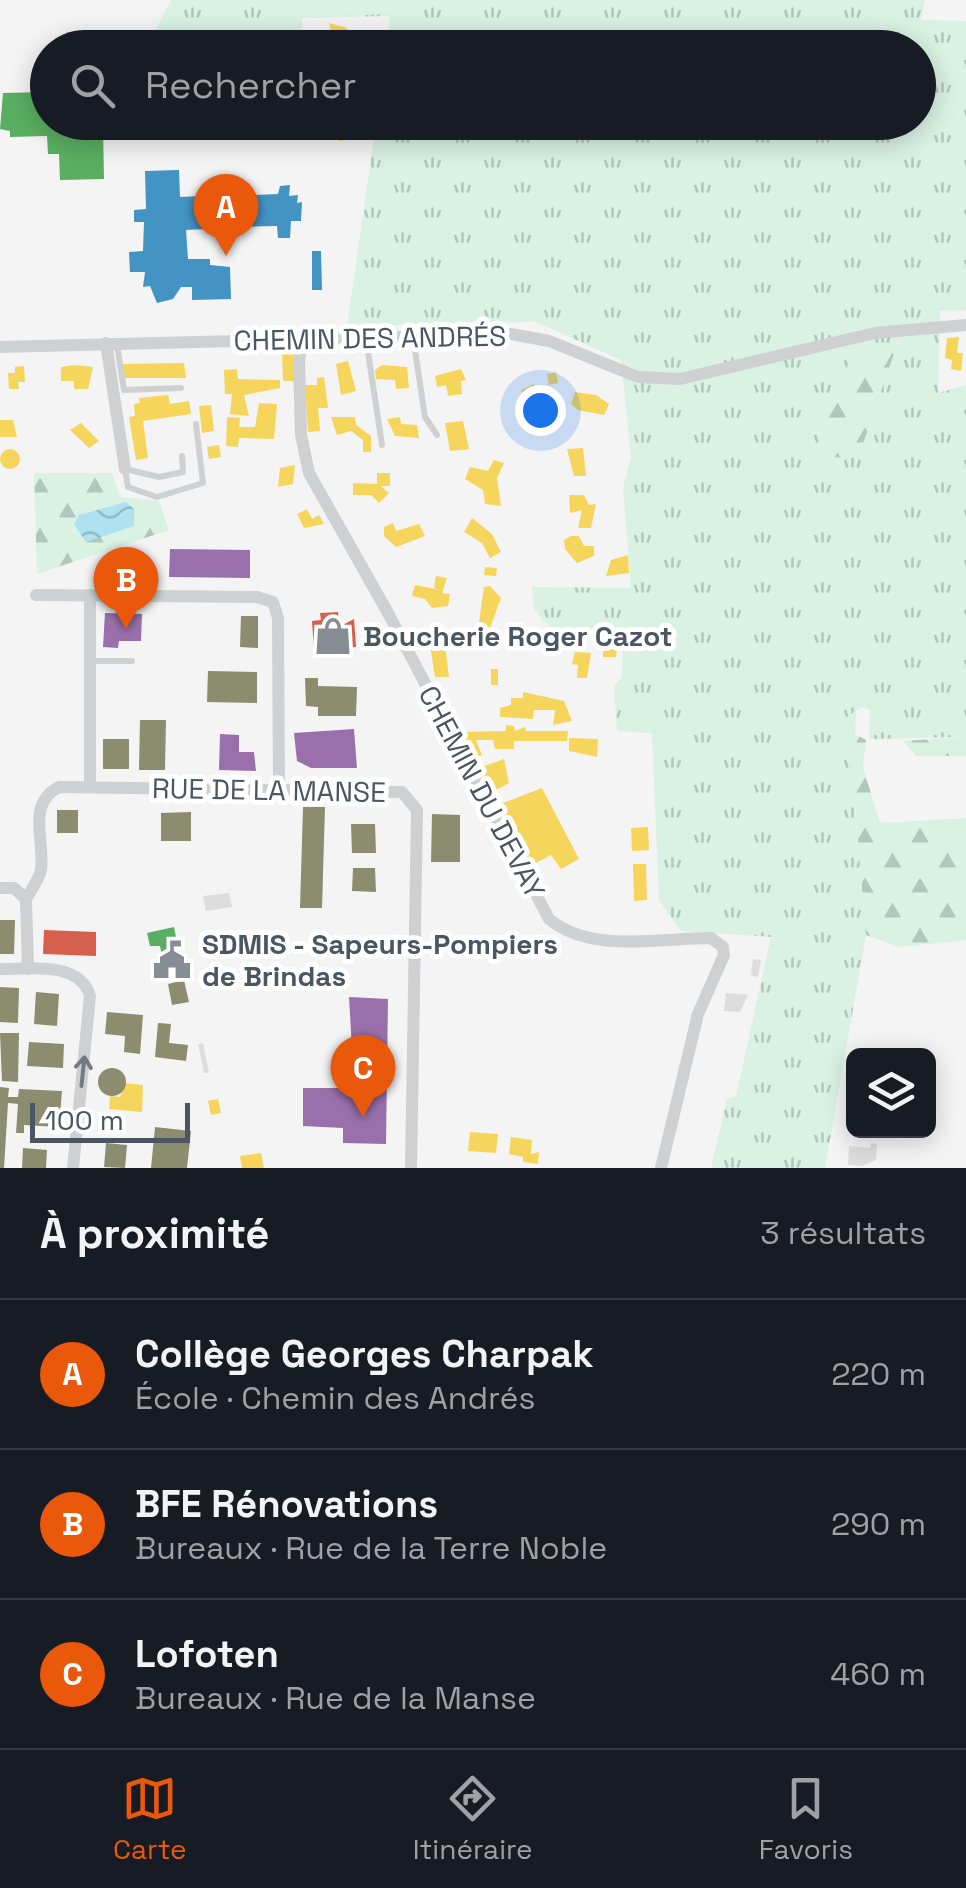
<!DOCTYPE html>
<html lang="fr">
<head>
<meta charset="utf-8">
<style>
	:root { --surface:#171b24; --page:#20242c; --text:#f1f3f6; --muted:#9ea1a6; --line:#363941; --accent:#ea580c }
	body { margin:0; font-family:"Space Grotesk",sans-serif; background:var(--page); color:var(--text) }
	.controls { position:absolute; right:30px; bottom:30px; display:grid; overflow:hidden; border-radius:15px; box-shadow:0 5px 25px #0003 }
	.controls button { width:90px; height:90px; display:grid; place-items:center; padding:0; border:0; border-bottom:2px solid var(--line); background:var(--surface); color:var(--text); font:50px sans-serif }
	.scale { position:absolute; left:30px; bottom:25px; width:160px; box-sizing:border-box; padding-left:10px; border:5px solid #4a5661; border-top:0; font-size:28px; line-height:35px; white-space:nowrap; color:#4a5661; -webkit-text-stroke:8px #fff; paint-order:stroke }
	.you { position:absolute; left:540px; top:410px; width:35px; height:35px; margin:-25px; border:8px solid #fff; border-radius:50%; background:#1a73e8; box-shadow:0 0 0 15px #1a73e833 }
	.badge { display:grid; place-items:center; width:65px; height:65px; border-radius:50%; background:var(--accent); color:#fff; font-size:32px; font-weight:700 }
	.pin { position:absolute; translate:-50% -82px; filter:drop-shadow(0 2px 5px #0008) }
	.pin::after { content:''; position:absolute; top:52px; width:35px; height:30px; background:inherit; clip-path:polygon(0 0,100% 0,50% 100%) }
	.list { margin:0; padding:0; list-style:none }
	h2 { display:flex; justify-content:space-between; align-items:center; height:130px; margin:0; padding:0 40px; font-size:42px }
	h2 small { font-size:32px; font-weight:400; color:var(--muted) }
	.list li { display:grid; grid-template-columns:65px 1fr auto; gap:30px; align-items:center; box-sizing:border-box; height:150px; padding:0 40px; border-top:2px solid var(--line) }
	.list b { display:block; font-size:38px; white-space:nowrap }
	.list p { margin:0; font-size:32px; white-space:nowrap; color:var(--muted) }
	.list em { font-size:32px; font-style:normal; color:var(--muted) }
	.icon { flex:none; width:55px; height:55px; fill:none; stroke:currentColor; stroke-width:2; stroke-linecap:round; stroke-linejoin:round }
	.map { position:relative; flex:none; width:966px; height:1168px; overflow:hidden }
	.search { position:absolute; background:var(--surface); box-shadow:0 5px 25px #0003; left:30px; right:30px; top:30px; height:110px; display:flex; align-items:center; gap:25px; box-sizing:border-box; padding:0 35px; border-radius:55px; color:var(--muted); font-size:38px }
	.sheet { height:580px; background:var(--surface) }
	nav { display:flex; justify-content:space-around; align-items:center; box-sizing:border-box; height:140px; border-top:2px solid var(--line); background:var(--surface); font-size:28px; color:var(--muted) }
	nav a { display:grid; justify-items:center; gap:5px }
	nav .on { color:var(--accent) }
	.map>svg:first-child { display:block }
	.grass { fill:url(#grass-tufts) }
	.forest { fill:url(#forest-firs) }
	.pitch { fill:#d9f2e3 }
	.water { fill:url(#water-waves) }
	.homes { fill:#f6d55c }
	.shops { fill:#d6604d }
	.offices { fill:#9970ab }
	.schools { fill:#4393c3 }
	.public { fill:#5aae61 }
	.industry { fill:#8c8c6e }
	.building { fill:#ddddde }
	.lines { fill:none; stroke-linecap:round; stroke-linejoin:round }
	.service { stroke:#ced0d2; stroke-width:6 }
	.minor { stroke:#ced0d2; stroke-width:12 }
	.oneway { stroke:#727b83 }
	.labels { text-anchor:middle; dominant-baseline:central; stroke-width:10; stroke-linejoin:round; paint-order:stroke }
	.street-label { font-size:28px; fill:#4a5661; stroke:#fff }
	.poi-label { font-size:28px; font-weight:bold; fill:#4a5661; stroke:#fff; text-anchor:start }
</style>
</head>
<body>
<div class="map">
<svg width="966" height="1168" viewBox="0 0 966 1168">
	<defs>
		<pattern id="grass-tufts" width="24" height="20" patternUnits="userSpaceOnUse" patternTransform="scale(2.5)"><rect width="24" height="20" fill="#d9f2e3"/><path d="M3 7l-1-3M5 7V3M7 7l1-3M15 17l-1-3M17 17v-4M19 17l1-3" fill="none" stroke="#b2c7bb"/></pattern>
		<pattern id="forest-firs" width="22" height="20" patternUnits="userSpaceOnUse" patternTransform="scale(2.5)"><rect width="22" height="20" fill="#d9f2e3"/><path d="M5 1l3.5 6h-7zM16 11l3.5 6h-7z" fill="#b2c7bb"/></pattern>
		<pattern id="water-waves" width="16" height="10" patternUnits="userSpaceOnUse" patternTransform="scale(2.5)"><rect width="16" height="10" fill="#aee2f0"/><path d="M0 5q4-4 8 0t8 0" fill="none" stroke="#90bac6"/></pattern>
	</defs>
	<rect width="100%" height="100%" fill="#f4f4f4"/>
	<!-- grass -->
	<polygon class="grass" points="171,0 925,0 921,20 966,21 966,310 940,311 938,393 966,385 966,737 869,739 870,710 862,707 844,719 843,743 851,758 866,935 825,1168 711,1168 727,1099 736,1096 771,937 681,931 659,900 652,733 617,731 614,686 622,677 623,638 557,636 534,609 532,587 631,588 623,488 631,457 621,360 536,322 347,326 376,123 918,122 918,48 387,47 390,16 302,18 302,47 146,48"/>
	<!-- forest -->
	<g class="forest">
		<polygon points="730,37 841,38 843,47 733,47"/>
		<polygon points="897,345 858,458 823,457 818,432 856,347"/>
		<polygon points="34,473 112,473 120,497 159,501 169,530 37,574"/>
		<polygon points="856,712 855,734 866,740 863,767 880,823 966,818 966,940 899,947 866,935 851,758 843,743 844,719"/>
		<polygon points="966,737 966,756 916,756 903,741"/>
	</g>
	<!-- pitch -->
	<polygon class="pitch" points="297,0 390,0 389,14 301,18"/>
	<!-- water -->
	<polygon class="water" points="126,502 134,509 134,526 86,542 74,524 79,515"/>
	<!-- homes -->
	<g class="homes">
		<polygon points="329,23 347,28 348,44 334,44"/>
		<circle cx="341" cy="131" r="10"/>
		<polygon points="959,337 957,353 963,353 961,371 951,369 952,360 945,358 947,338"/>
		<polygon points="282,352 293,352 294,381 283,381"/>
		<polygon points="348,361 356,391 341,395 336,364"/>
		<polygon points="184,363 186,378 124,378 122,364"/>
		<polygon points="74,365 93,367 88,389 74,389 74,381 61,381 61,367"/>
		<polygon points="382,365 407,367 409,388 396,389 395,380 376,379 375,370"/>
		<polygon points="24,366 25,382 18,382 19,389 9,389 8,373 15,373 15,367"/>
		<polygon points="237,369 238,379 280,380 280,388 244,395 249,416 230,414 232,394 225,394 224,370"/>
		<polygon points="461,369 466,380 461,381 462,394 448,396 446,385 437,387 435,376"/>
		<polygon points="556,372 558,383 549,385 547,374"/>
		<polygon points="324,377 328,408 318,408 320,431 308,432 305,385 317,385 317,378"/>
		<polygon points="534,384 546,413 536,417 521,390"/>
		<polygon points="575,392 596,395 609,404 604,415 578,410 571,404"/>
		<polygon points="168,395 170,404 189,401 191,414 143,421 148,458 136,460 129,417 135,416 134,404 140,403 139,398"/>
		<polygon points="259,403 277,404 274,439 239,438 238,447 226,446 227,417 240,418 239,427 255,427"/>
		<polygon points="211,405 214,431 202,433 199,406"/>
		<polygon points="331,417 355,417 356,425 371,436 371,452 363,452 363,440 351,431 337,435"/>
		<polygon points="400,417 401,424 417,425 419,438 395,436 387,419"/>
		<polygon points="0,420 13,420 17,437 0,437"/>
		<polygon points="463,421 469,449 450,451 445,423"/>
		<polygon points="81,423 99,441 89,448 70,430"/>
		<polygon points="219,445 221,457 209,459 207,447"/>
		<polygon points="583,448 586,476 574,476 567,449"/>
		<circle cx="10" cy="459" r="10"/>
		<polygon points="494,460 504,463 497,478 501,506 485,504 483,490 465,479 470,467 488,471"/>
		<polygon points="295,465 293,484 278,487 280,468"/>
		<polygon points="377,473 390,473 390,486 381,486 389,493 379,503 371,495 353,495 353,483 377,484"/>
		<polygon points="569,495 584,495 589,505 596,504 591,528 578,528 582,510 570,513"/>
		<polygon points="307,509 312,519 319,515 324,524 304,528 297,514"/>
		<polygon points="472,518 492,534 501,552 490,558 482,543 464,532"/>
		<polygon points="393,523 396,531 419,524 425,536 396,547 384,536 384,527"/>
		<polygon points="571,536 579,536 584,546 594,546 594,556 577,563 565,549 564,540"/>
		<polygon points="628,555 629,573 606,576 611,560"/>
		<polygon points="485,567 497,568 496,576 484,575"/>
		<polygon points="436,576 447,578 442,593 450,594 448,606 432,608 425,599 412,596 415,585 440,590 434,588"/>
		<polygon points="490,586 501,598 490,628 479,622 484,587"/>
		<polygon points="430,645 445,645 449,677 435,677"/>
		<polygon points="603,646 617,646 616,657 603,657"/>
		<polygon points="575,652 591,653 587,678 577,678 578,665 572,664"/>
		<rect x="491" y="669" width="7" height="16"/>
		<polygon points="523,692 564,701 572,721 553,725 555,710 534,710 533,719 500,717 500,708 511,705 511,698 523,698"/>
		<polygon points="506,725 514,726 515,731 525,727 526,731 568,731 567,741 514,741 514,749 495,749 493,740 476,740 482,755 471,759 461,732 506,731"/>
		<polygon points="569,738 598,739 597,757 569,751"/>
		<polygon points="504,759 509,783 489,794 476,769"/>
		<polygon points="542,788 579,859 561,869 551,855 530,866 498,805"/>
		<polygon points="648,827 649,850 632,851 631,828"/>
		<polygon points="633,864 646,864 647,900 634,901"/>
		<polygon points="124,1083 143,1085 142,1112 109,1109 110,1096 120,1097"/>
		<polygon points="218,1099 221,1113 211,1115 208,1101"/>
		<polygon points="470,1132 498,1134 496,1153 468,1151"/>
		<polygon points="511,1137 532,1140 531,1154 539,1152 538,1164 523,1162 523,1157 509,1154"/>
		<polygon points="261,1153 264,1168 242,1168 240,1156"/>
	</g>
	<!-- shops -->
	<g class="shops">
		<polygon points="338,612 339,627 354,619 356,647 314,649 312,621 321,620 320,613"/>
		<polygon points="44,930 96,932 96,956 43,954"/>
	</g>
	<!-- offices -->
	<g class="offices">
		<polygon points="170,549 250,550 250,578 169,577"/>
		<polygon points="105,613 142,614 141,641 119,641 118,648 103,647"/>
		<polygon points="354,729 357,768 311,768 297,761 294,733"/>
		<polygon points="220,734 239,735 239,752 254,752 256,771 219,770"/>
		<polygon points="349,997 388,999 386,1144 343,1143 343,1128 303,1126 303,1088 347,1088 348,1049 352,1049"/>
	</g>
	<!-- schools -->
	<g class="schools">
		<polygon points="179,170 180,197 221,195 222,187 235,187 235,196 278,194 280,186 290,185 289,196 298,195 297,203 302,202 301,221 291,221 290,238 278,238 277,226 235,227 236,239 227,239 226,228 186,230 188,259 210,259 210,265 230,267 231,299 192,300 192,287 181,287 173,299 157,303 150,286 143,287 145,272 130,272 129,252 143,251 144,222 134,222 134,210 146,209 145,171"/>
		<polygon points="312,251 321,251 322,290 312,290"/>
	</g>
	<!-- public -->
	<g class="public">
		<polygon points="48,92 48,122 103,125 104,179 60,180 59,154 48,154 47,136 10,137 10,131 0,129 3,93"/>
		<polygon points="174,927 183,974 166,978 160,946 150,946 147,933"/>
	</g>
	<!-- industry -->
	<g class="industry">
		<polygon points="115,557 144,557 143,576 115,576"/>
		<polygon points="241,616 258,616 258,648 240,647"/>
		<polygon points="208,671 257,672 257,703 207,702"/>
		<polygon points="305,678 318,678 318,686 357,687 356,716 318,716 318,707 306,706"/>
		<polygon points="140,720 166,720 165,770 139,770"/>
		<rect x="103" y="739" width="26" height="30"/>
		<polygon points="303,807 325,807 322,908 300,908"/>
		<rect x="57" y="810" width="21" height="23"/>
		<polygon points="191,812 191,841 161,841 161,813"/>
		<polygon points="432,814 460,815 460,862 431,862"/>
		<polygon points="351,824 375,824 376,853 352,853"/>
		<polygon points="353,868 375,868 376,892 352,891"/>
		<polygon points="0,920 15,920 14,954 0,954"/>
		<polygon points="184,980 189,1002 172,1005 168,984"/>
		<polygon points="0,987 19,988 18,1023 0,1022"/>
		<polygon points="36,992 59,994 57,1026 34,1024"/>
		<polygon points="107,1012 143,1015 140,1054 124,1052 125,1036 105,1034"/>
		<polygon points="158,1023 171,1024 169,1043 188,1045 186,1061 155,1057"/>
		<polygon points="0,1033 19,1033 18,1082 2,1081"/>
		<polygon points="29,1042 64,1044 63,1068 27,1066"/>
		<circle cx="112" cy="1082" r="14"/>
		<polygon points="0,1087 9,1088 8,1097 18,1097 19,1089 62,1091 59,1127 24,1125 24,1133 16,1133 18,1104 8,1103 4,1168 0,1168"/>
		<polygon points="155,1127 191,1131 187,1168 151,1168"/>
		<polygon points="106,1143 127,1145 125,1168 104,1167"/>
		<polygon points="23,1148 47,1150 46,1168 22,1168"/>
	</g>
	<!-- building -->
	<g class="building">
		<polygon points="229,893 232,907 206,911 203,896"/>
		<polygon points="753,959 761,960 758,977 751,975"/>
		<polygon points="726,993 748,995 740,1012 724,1011"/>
		<polygon points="203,1043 209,1073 204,1073 198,1044"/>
		<polygon points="871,1143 877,1144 876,1160 862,1166 848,1165 849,1146 870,1148"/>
	</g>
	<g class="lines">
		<!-- service -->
		<g class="service">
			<polyline points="413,337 425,417 437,435"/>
			<polyline points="366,339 382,445"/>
			<polyline points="117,345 124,390 181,388"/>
			<polyline points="182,456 183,472 159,477 125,469 128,487 157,497 203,483 196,424"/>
			<polyline points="90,661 132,661"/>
		</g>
		<!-- minor -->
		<g class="minor">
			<path d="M304,339L299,359L301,435L309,473L388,613L549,919C591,954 659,938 711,938L723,947L724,955L698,1014L661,1168"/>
			<polyline points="106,343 125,469"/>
			<polyline points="0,347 511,334 549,341 638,377 680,379 875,333 966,325"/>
			<polyline points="36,595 257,597 273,602 278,618 279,789"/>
			<polyline points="90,595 90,787"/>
			<polyline points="0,888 14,888 26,899 28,969"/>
			<path d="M26,899C31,890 39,879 41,870C45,840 26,804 59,787L402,792L417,810L411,1168"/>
			<path d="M0,969C30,969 80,961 90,996L73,1168"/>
		</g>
	</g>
	<!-- one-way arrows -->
	<defs><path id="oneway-shaft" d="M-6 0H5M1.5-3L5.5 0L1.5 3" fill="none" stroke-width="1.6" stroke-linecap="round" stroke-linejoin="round" transform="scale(2.5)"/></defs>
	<use class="oneway" href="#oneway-shaft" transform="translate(83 1071) rotate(-84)"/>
	<!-- icons -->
	<defs>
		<g id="shop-bare" transform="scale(3)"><path d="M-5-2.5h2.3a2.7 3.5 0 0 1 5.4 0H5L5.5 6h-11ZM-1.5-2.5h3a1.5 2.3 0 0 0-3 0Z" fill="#868d94" stroke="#fff" stroke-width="2.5" paint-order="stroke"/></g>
		<g id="civic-bare" transform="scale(3)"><path d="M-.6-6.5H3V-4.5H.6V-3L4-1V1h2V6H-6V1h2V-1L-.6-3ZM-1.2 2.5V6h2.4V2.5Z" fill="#868d94" stroke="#fff" stroke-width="2.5" paint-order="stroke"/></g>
	</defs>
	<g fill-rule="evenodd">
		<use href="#shop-bare" x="333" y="636"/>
		<use href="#civic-bare" x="172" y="960"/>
	</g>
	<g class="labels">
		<!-- street labels -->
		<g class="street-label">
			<text transform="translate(370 338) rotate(-1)">CHEMIN DES ANDRÉS</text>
			<text transform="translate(269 790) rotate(1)">RUE DE LA MANSE</text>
			<text transform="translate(482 792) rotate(62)">CHEMIN DU DEVAY</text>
		</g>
		<!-- poi labels -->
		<g class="poi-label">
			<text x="363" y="636">Boucherie Roger Cazot</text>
			<text x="202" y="944">SDMIS - Sapeurs-Pompiers<tspan x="202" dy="32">de Brindas</tspan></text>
		</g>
	</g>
</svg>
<div class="controls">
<button><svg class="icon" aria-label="layers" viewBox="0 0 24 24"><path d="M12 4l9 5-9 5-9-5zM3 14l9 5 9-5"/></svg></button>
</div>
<div class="scale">100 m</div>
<div class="you"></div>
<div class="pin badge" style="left:226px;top:256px">A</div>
<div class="pin badge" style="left:126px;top:629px">B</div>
<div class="pin badge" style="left:363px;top:1117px">C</div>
<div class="search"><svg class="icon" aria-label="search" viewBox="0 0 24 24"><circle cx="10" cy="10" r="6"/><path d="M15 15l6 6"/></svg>Rechercher</div>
</div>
<section class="sheet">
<h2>À proximité<small>3 résultats</small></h2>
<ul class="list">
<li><span class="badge">A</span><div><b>Collège Georges Charpak</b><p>École · Chemin des Andrés</p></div><em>220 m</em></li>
<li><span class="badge">B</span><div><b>BFE Rénovations</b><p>Bureaux · Rue de la Terre Noble</p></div><em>290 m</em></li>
<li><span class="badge">C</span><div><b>Lofoten</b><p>Bureaux · Rue de la Manse</p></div><em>460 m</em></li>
</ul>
</section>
<nav>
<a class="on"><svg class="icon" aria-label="map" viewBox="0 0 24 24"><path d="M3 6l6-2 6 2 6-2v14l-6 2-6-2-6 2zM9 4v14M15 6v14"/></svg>Carte</a>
<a><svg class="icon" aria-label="directions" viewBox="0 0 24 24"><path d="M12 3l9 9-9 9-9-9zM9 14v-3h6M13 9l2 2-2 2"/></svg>Itinéraire</a>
<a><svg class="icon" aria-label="saved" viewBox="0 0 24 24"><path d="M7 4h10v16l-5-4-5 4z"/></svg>Favoris</a>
</nav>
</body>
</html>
